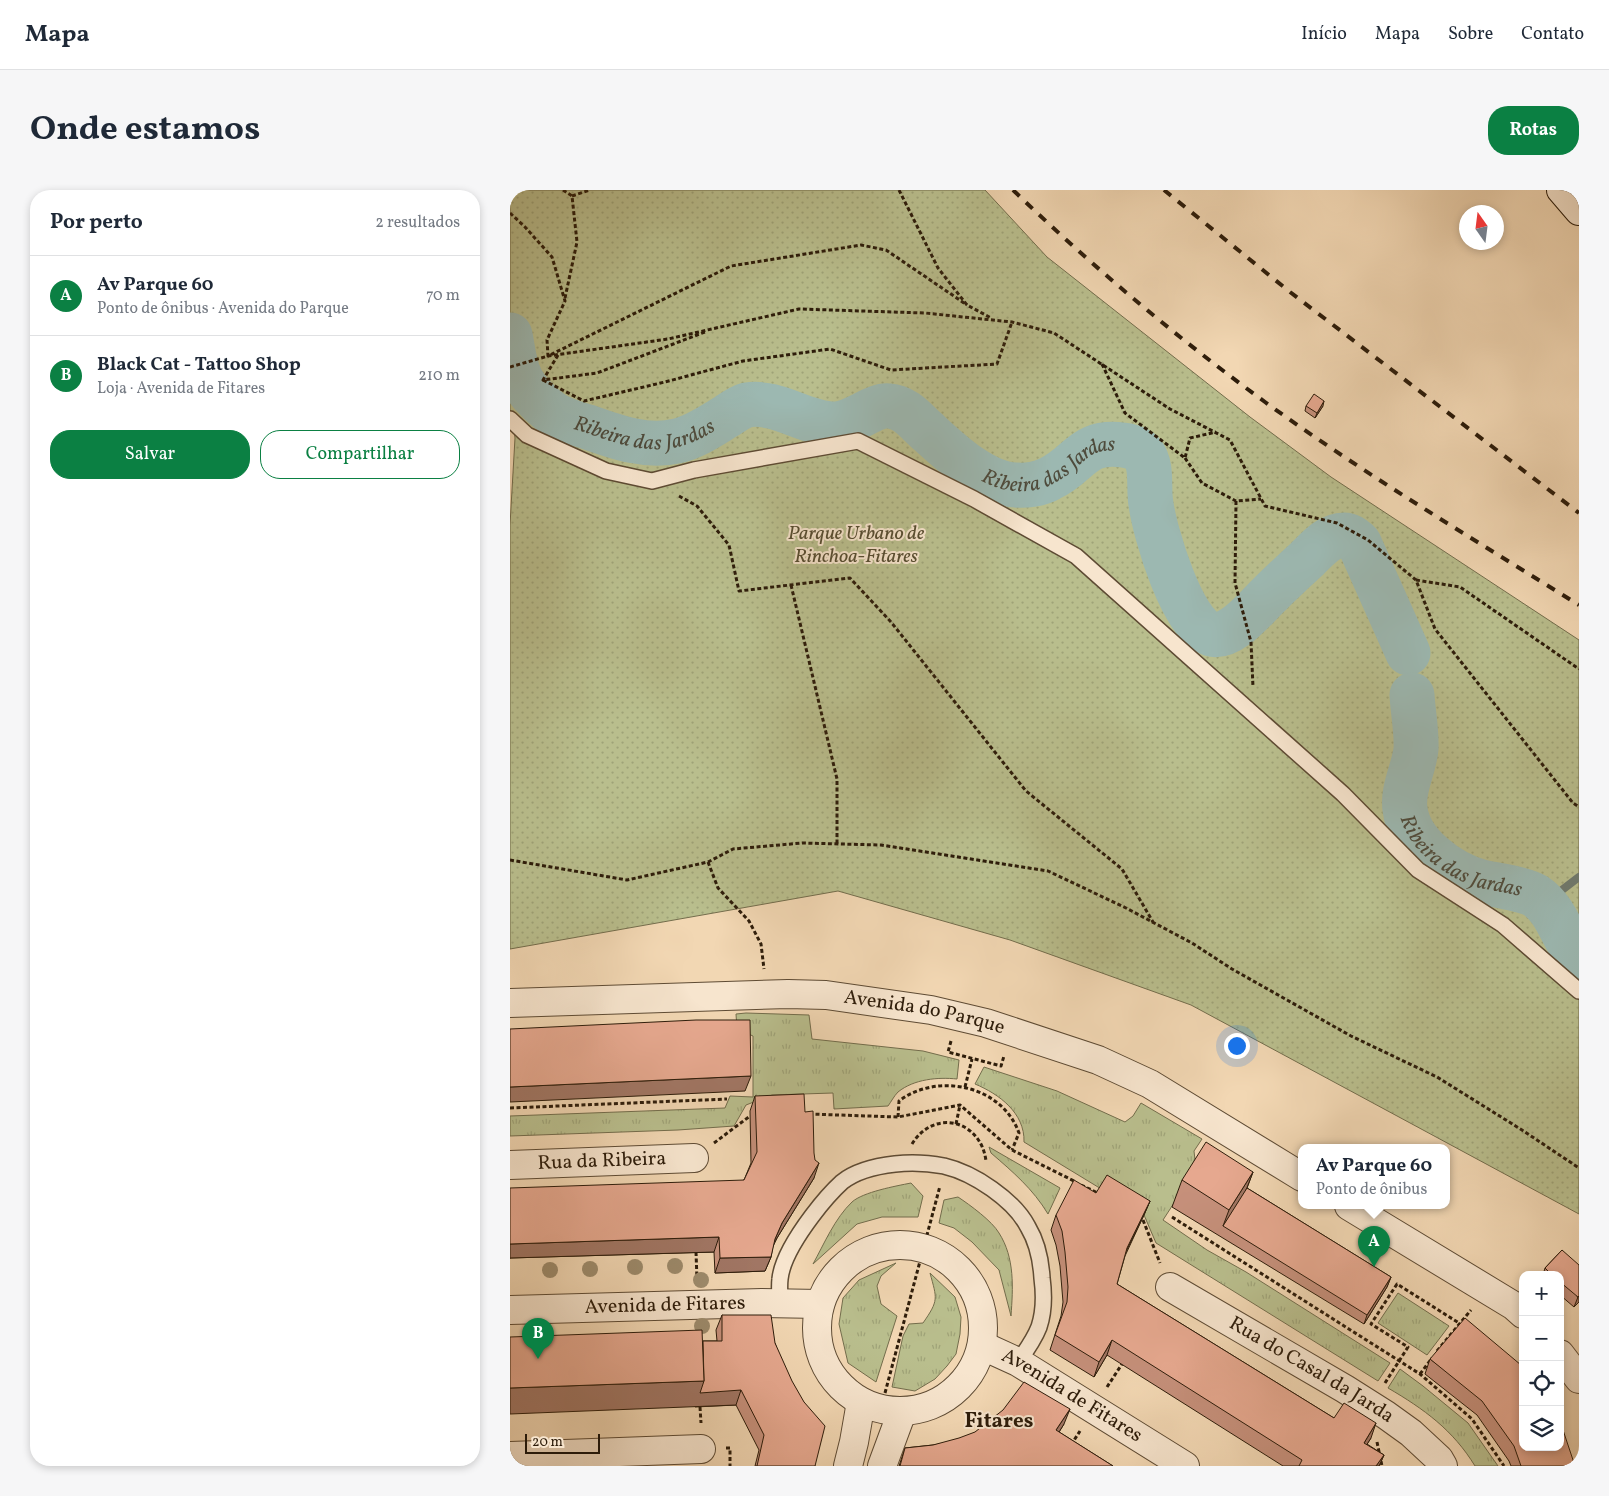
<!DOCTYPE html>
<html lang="pt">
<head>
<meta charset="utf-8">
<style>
	:root { --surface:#fff; --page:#f6f6f7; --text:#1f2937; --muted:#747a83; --line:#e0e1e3; --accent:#0b8043 }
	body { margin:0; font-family:Vollkorn,serif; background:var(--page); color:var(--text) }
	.controls { position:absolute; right:15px; bottom:15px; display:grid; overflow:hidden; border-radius:10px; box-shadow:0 2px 8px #0003 }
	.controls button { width:45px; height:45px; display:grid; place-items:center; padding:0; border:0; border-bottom:1px solid var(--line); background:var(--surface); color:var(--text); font:25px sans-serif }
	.compass { position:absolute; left:949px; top:15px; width:45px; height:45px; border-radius:50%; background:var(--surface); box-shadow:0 2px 8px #0003; rotate:346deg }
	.scale { position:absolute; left:15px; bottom:12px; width:75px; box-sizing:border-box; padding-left:5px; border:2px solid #2d1c0a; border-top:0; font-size:14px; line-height:18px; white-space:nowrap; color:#2d1c0a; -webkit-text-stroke:4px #f7e5ce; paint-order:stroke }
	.you { position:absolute; left:726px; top:855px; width:18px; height:18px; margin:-12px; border:4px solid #fff; border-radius:50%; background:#1a73e8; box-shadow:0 0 0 8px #1a73e833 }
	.badge { display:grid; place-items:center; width:32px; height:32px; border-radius:50%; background:var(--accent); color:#fff; font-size:16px; font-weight:700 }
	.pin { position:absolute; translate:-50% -41px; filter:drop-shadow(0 1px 2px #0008) }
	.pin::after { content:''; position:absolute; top:26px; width:18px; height:15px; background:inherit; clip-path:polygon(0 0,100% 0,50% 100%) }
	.popup { position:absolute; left:788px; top:954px; width:152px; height:65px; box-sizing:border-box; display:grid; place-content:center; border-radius:10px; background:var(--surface); filter:drop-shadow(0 1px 4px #0005); font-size:16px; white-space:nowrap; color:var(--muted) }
	.popup b { font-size:19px; color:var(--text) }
	.popup::after { content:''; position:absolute; left:50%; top:100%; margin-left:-10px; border:10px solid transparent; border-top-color:var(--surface) }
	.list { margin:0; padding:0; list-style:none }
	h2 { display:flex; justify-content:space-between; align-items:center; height:65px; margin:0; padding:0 20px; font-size:21px }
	h2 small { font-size:16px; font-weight:400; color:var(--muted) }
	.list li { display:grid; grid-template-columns:32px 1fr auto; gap:15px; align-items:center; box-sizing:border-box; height:80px; padding:0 20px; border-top:1px solid var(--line) }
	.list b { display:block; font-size:19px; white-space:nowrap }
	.list p { margin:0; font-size:16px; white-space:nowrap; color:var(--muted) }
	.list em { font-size:16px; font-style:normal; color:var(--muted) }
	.actions { display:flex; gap:10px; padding:15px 20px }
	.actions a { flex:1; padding:11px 0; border:1px solid var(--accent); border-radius:20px; text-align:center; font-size:18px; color:var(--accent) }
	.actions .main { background:var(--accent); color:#fff }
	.icon { flex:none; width:28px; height:28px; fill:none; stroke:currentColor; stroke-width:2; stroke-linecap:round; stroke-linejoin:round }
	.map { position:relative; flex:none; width:1069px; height:1276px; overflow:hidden; border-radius:20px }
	header { display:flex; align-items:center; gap:30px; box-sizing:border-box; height:70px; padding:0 25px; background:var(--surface); border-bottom:1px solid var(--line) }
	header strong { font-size:24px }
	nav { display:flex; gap:28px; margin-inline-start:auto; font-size:18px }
	.intro { display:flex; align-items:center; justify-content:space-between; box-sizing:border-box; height:120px; padding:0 30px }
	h1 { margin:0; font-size:35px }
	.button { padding:12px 22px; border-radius:20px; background:var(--accent); color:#fff; font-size:18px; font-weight:700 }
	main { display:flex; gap:30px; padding:0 30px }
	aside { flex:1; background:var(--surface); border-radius:20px; box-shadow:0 2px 8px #0003 }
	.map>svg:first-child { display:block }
	.grass { fill:url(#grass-tufts); stroke:#736d4c }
	.park { fill:url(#park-dots); stroke:#736d4c }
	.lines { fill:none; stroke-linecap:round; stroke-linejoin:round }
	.stream { stroke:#707a6e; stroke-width:8 }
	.river { stroke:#9cb8b1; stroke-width:45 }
	.service-casing { stroke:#5e4b34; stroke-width:18 }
	.minor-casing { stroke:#5e4b34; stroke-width:30 }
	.secondary-casing { stroke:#2d1c0a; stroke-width:30 }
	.path { stroke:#2d1c0a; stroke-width:3; stroke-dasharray:4 2.5; stroke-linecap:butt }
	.service { stroke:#f7e5ce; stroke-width:15 }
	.minor { stroke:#f7e5ce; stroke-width:28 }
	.secondary { stroke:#f7e5ce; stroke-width:28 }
	.rail { stroke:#2d1c0a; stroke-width:4; stroke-dasharray:9 9; stroke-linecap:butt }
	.tree { fill:#9d8b6c }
	.wall { fill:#c6907b; stroke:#2d1c0a }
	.shaded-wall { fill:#a17664; stroke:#2d1c0a }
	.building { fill:#e6a88f; stroke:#2d1c0a }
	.labels { text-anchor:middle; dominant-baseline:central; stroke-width:4; stroke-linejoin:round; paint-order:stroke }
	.park-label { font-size:20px; font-style:italic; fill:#574d31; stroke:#f7e5ce }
	.street-label { font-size:20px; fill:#2d1c0a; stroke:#f7e5ce }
	.water-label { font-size:21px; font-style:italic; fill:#4e4b3c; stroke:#f7e5ce }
	.neighbourhood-label { font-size:21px; font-weight:bold; fill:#2d1c0a; stroke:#f7e5ce }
</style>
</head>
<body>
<header>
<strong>Mapa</strong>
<nav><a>Início</a><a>Mapa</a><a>Sobre</a><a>Contato</a></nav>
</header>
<div class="intro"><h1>Onde estamos</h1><a class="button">Rotas</a></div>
<main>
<aside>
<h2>Por perto<small>2 resultados</small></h2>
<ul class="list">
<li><span class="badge">A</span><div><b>Av Parque 60</b><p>Ponto de ônibus · Avenida do Parque</p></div><em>70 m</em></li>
<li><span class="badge">B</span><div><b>Black Cat - Tattoo Shop</b><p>Loja · Avenida de Fitares</p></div><em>210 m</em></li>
</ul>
<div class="actions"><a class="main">Salvar</a><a>Compartilhar</a></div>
</aside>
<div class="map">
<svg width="1069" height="1276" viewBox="0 0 1069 1276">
	<defs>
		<pattern id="grass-tufts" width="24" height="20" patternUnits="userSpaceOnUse" patternTransform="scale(1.25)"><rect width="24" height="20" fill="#b9be8d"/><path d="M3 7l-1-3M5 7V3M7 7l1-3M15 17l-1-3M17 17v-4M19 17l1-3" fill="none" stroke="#9fa378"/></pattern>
		<pattern id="park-dots" width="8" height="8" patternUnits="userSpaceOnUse" patternTransform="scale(1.25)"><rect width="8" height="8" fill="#b9be8d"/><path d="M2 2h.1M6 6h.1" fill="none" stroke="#9fa378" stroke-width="1.8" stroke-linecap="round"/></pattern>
	</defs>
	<rect width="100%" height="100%" fill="#f2d7b3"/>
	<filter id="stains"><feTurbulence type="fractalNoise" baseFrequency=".004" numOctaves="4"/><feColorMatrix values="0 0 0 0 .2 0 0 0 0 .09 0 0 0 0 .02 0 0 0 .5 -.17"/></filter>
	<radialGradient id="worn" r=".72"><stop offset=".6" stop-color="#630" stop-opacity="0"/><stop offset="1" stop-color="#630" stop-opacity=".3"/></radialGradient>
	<!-- grass -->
	<g class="grass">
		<path d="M236,823L299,825L302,849L413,861L449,870L447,889C428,887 404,889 388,902C384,906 381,912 378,916L324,919L323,903L262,905L236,915L224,936L168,940L0,946V926L215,918L220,906L243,907V846L227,839L226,824Z"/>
		<path d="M474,877L547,901L615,932L623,926L631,913L692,949L684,961L686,979L653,1030L697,1060L736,1082L880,1173L868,1191L646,1053L634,1025L514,952C515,923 489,904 465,894Z"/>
		<path d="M479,957L550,998L538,1024C523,999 503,982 481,963Z"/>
		<path d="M401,993L413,1006L408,1027H372L347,1034L303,1074C314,1054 325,1028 342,1012C353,1002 386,996 401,993Z"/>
		<path d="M448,1007C460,1015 482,1031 489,1043C505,1068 503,1098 501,1126L489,1080L462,1052L444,1038L429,1033L434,1010Z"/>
		<polygon points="386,1073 371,1086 367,1096 371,1114 387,1126 366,1192 338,1173 329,1134 333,1108 349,1090"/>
		<path d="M420,1083L445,1107L451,1127L450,1144L446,1164L437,1176L425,1189L405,1201L382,1197L393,1146L399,1134L413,1133C429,1110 427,1109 420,1083Z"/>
		<polygon points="888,1103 939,1136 917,1165 868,1133"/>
		<path d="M890,1179L913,1196L958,1233L988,1276H965C943,1240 914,1219 878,1198Z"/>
	</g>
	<!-- park -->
	<polygon class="park" points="0,0 475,0 537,67 740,227 821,287 1069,450 1069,1024 681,815 500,750 328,701 0,759 0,335 5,248 4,239 0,235"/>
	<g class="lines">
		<!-- stream -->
		<polyline class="stream" points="1035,713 1069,687"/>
		<!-- river -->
		<g class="river">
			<path id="s1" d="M0,145C3,159 4,176 11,189C16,199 28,212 37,219C48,229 64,233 78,237C106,247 136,258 167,251C185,247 202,235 217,226C223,222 230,217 237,215C268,210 296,235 326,234C344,233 365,214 379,216C395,217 405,230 416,240C439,261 473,294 506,295C516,296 530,294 539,289C571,274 571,250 613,255C620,256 629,258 633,264C643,276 638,299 641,314C645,343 672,435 701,444C721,450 747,416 760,404C772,392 785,380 797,369C807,359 819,345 834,345C840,345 844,349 849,353L898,463"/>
			<path id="s2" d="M902,505C903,523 907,542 906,559C904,579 892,599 895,619C899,654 939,683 971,692C985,695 1015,699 1026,706C1048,721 1052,749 1069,768"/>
		</g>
		<!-- service casing -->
		<g class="service-casing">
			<g id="service">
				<polyline points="0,229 17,245 96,281 142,291 184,280 348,251 464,309 566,366 833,604 908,680 993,735 1069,801"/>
				<path d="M270,1112C270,1105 269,1097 270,1089C272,1069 290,1042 302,1026C311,1014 321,1002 332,992C347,980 367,976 385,974C401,972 418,973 434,976C464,983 504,1010 518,1037C527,1052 531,1071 532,1088C534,1103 534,1122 529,1137C524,1150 516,1161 508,1172"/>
			</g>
		</g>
		<!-- minor casing -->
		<g class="minor-casing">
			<g id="minor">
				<path id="s3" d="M0,813L278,804L316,805L421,820L476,833L588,870L640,894L792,987"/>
				<path id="s4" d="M0,975L184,968"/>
				<polyline points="839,1016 1004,1116 1013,1124"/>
				<circle cx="390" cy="1138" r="83"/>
				<path id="s5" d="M660,1097L835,1199L876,1225L901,1243L929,1269L933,1276"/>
				<path id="s6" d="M0,1120L252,1113L310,1114"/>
				<path id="s7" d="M473,1156L508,1172L675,1276"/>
				<polyline points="1050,1164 1069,1189"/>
				<polyline points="0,1266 191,1259"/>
				<polyline points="338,1276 344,1252 351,1212"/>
				<polyline points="372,1276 392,1222"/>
			</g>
		</g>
		<!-- secondary casing -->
		<g class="secondary-casing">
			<polyline id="secondary" points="1051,0 1069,21"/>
		</g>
		<!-- path -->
		<g class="path">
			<polyline points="53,0 62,6 67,52 55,108"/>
			<polyline points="389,0 428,78 457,115 481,128"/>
			<polyline points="62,6 80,0"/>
			<polyline points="0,23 15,37 42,67 55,111 37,150 38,166 221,76 351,55 376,60 457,115"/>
			<polyline points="48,165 33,190 87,183 195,142"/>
			<polyline points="592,174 615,223 675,268 680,248 706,242"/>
			<polyline points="0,177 38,166 158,149 289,119 415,123 502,132 544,143 660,219 720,250 755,316 827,333 858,350 906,390 925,439 1063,613 1069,617"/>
			<polyline points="33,190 74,211 155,192 233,171 320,159 381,180 487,174 502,132"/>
			<polyline points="675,268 692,293 726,311 751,309"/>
			<polyline points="169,306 187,316 219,355 229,401 340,388 381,432 516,601 612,679 643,732"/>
			<polyline points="726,311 725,393 741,452 743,497"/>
			<polyline points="906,390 950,397 1069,479"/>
			<polyline points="281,395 327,589 327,654"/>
			<polyline points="0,670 117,690 198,672 223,659 292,653 371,655 538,681 616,718 682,753 722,779 841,846 927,887 1012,940 1069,978"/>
			<polyline points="198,672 208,698 239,731 251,754 254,779"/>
			<polyline points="441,851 438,862 491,876 494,866"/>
			<polyline points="455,897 462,869"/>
			<polyline points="0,918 217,909"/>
			<polyline points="299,924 388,927 450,915 502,960 566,992"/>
			<path d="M388,927L389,911C427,882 492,895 509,943L502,960"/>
			<polyline points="446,934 450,915"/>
			<polyline points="204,953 240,926"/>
			<path d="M402,954C424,918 471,930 476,971"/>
			<polyline points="571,995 588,1003"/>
			<polyline points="662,1027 910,1184 962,1229 994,1276"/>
			<polyline points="633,1030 650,1073"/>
			<polyline points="186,1062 187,1090"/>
			<polyline points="927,1161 961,1120"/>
			<polyline points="910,1184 922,1168"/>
			<polyline points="875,1193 898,1157 861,1134 887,1094 949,1133"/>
			<polyline points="597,1197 612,1174"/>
			<polyline points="375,1203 430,996"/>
			<polyline points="190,1217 191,1233"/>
			<polyline points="867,1252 872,1276"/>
			<polyline points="561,1255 570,1241"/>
			<polyline points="216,1258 220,1258 220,1276"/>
		</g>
		<!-- service -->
		<use href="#service" class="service"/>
		<!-- minor -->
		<use href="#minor" class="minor"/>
		<!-- secondary -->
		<use href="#secondary" class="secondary"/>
		<!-- rail -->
		<g class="rail">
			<path d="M503,0C582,76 666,147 755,212C856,285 963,349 1069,415"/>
			<polyline points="654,0 780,102 1069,323"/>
		</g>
	</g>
	<!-- trees -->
	<g class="tree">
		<circle cx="165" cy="1076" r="8"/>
		<circle cx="125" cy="1077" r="8"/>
		<circle cx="80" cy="1079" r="8"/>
		<circle cx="40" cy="1080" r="8"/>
		<circle cx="191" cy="1090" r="8"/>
		<circle cx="192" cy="1136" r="8"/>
	</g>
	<!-- wall -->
	<g class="wall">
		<polygon points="796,216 813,216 805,228 795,221"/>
		<polygon points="245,906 295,922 304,988 267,1048 263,1056 261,1067 255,1081 205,1083 204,1062 0,1068 234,990 241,973 240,921"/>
		<polygon points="743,982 737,998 881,1087 877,1097 854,1134 662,1017 672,990"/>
		<polygon points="586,1003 640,1011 634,1025 615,1066 607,1094 824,1228 861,1248 857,1254 874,1265 869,1276 773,1276 597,1165 584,1187 540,1160 551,1126 553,1112 550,1076 546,1055 541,1040 546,1025"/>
		<polygon points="1052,1060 1069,1112 1064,1117 1050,1105 1050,1085 1033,1085 1035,1078"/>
		<polygon points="212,1125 265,1153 305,1276 245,1276 249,1260 226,1215 185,1217 193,1151 207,1151 206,1140"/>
		<polygon points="920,1169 1065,1276 1001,1276 999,1271 967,1225 915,1184"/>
		<polygon points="554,1234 549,1242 603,1276 389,1276 395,1258 423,1255"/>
	</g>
	<!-- shaded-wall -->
	<g class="shaded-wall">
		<polygon points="814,211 813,216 805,228 807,223"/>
		<polygon points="241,886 235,901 0,912 0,897"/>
		<polygon points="309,973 304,988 267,1048 259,1064 265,1049 272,1033"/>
		<polygon points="743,982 733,1008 713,1036 719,1020"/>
		<polygon points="640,1011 634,1025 611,1072 617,1058"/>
		<polygon points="209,1047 204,1062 0,1068 0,1054"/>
		<polygon points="261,1067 255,1081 205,1083 210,1068"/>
		<polygon points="881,1087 877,1097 854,1134 857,1125"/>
		<polygon points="1069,1106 1069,1112 1064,1117 1068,1107"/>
		<polygon points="602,1150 597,1165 584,1187 589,1172"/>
		<polygon points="194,1191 231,1200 226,1215 0,1224 0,1198"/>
		<polygon points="560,1219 554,1234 541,1255 546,1240"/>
		<polygon points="866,1233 861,1248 849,1267 854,1253"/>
		<polygon points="874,1265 869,1276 866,1276"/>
	</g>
	<!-- building -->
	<g class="building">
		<polygon points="804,204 814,211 807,223 796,216"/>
		<polygon points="186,830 240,830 241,886 0,897 0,839"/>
		<polygon points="294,904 295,922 303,921 304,963 305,970 309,973 272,1033 265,1049 261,1067 210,1068 209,1047 0,1054 0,998 234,990 247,962 245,906"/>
		<polygon points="696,952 743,982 719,1020 672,990"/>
		<polygon points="597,985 640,1011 617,1058 607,1094 824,1228 834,1213 866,1233 854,1253 874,1265 866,1276 789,1276 792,1270 602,1150 589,1172 545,1145 557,1112 558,1097 555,1062 552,1041 546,1025 564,990 586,1003"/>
		<polygon points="737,998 881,1087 857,1125 713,1036"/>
		<polygon points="1052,1060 1069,1075 1069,1106 1068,1107 1050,1092 1050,1085 1042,1085 1035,1078"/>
		<polygon points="212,1125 261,1125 265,1153 282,1191 294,1212 315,1236 305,1276 247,1276 254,1245 231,1200 190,1203 194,1191 193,1151 212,1151"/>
		<polygon points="955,1128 1011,1175 1013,1177 1013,1257 1050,1257 1050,1231 1065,1276 1011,1276 1004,1256 972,1211 920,1169"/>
		<polygon points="192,1140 194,1191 0,1198 0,1147"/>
		<polygon points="514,1192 560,1219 546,1240 603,1276 390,1276 395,1258 423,1255 449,1248 465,1242 493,1220"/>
	</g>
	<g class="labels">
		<!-- park labels -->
		<g class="park-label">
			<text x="346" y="344">Parque Urbano de<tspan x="346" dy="23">Rinchoa-Fitares</tspan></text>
		</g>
		<!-- street labels -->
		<g class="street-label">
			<text stroke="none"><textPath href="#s3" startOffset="416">Avenida do Parque</textPath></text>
			<text stroke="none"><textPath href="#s4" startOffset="92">Rua da Ribeira</textPath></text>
			<text stroke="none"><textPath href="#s6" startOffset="155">Avenida de Fitares</textPath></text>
			<text stroke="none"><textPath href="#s5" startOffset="164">Rua do Casal da Jarda</textPath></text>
			<text stroke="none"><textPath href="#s7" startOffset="102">Avenida de Fitares</textPath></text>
		</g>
		<!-- water labels -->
		<g class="water-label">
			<text stroke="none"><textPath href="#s1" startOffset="189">Ribeira das Jardas</textPath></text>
			<text stroke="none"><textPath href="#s1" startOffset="640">Ribeira das Jardas</textPath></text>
			<text stroke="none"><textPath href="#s2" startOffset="195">Ribeira das Jardas</textPath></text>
		</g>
		<!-- neighbourhood labels -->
		<g class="neighbourhood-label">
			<text x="489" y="1231">Fitares</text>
		</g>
	</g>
	<rect width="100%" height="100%" filter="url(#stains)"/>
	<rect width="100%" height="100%" fill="url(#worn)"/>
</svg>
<div class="controls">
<button>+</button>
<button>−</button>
<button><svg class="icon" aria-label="locate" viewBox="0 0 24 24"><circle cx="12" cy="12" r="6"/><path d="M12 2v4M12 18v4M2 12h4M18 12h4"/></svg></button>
<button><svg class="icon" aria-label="layers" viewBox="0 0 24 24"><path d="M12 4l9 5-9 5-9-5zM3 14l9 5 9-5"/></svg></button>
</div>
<svg class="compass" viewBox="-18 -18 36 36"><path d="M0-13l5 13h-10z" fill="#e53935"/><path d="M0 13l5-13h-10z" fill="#747a83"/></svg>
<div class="scale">20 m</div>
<div class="you"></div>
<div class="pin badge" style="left:864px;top:1077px">A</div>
<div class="popup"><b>Av Parque 60</b>Ponto de ônibus</div>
<div class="pin badge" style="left:28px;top:1169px">B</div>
</div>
</main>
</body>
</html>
